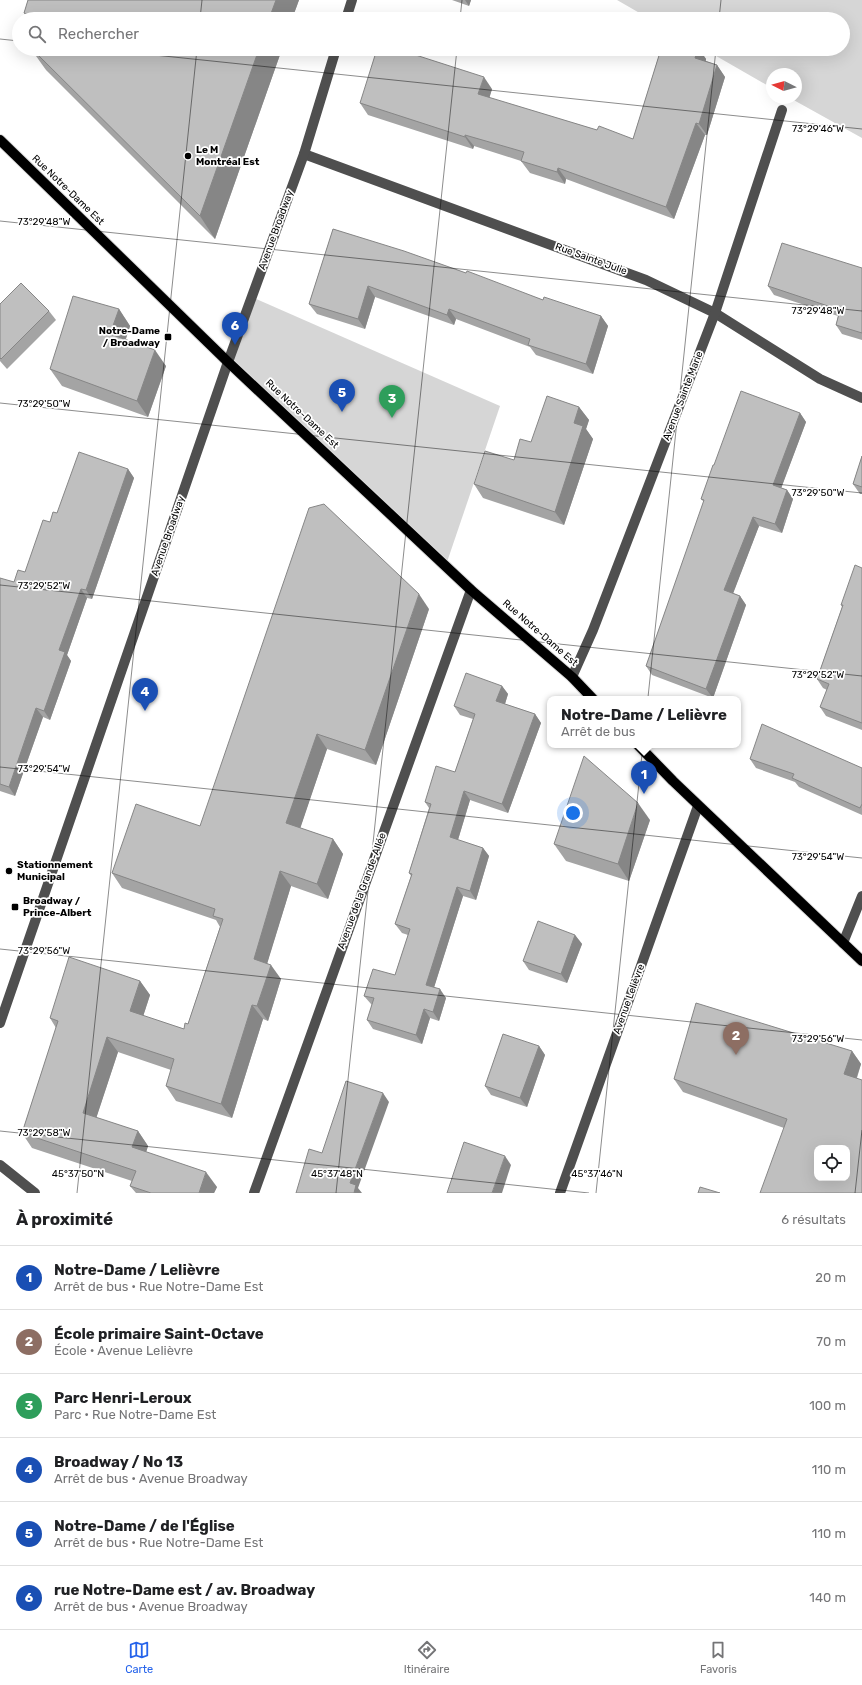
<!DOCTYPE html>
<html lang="fr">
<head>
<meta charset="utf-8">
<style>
	:root { --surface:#fff; --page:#f2f2f2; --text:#202124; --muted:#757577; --line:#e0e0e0; --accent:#2563eb }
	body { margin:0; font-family:Rubik,sans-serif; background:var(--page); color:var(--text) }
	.controls { position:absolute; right:12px; bottom:12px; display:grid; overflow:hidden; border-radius:8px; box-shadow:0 4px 16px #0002 }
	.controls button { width:36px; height:36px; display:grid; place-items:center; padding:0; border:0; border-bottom:1px solid var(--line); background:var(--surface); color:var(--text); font:20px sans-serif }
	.compass { position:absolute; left:766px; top:68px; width:36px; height:36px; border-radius:50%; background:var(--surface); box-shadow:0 4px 16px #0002; rotate:276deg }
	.you { position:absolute; left:573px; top:813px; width:14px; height:14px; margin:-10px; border:3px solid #fff; border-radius:50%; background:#1a73e8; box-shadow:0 0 0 6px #1a73e833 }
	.badge { display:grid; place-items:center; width:26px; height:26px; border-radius:50%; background:var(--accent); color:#fff; font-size:13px; font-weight:700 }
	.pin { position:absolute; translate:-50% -33px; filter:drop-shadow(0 1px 2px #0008) }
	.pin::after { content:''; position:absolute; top:21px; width:14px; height:12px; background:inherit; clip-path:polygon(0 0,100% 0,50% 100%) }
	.popup { position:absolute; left:547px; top:696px; width:194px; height:52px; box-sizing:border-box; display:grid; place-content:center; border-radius:8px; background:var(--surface); filter:drop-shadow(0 1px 3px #0005); font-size:13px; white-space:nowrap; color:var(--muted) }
	.popup b { font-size:15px; color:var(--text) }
	.popup::after { content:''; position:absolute; left:50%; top:100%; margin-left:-8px; border:8px solid transparent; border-top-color:var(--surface) }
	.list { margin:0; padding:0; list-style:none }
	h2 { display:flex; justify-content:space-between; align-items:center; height:52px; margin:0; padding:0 16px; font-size:17px }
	h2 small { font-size:13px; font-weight:400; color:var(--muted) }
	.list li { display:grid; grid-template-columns:26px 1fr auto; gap:12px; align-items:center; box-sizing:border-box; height:64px; padding:0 16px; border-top:1px solid var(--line) }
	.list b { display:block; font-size:15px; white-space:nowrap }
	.list p { margin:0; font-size:13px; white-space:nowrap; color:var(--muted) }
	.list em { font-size:13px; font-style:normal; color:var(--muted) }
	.icon { flex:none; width:22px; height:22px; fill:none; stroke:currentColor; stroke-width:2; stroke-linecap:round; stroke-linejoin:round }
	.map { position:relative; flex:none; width:862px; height:1193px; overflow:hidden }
	.search { position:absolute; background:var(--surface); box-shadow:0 4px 16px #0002; left:12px; right:12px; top:12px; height:44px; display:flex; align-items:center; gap:10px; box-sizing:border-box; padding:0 14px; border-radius:22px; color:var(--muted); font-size:15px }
	.sheet { height:436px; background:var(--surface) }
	nav { display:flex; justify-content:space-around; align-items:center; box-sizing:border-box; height:56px; border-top:1px solid var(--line); background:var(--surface); font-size:11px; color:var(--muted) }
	nav a { display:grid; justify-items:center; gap:2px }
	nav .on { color:var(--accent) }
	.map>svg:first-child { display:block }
	.green { fill:#d6d6d6 }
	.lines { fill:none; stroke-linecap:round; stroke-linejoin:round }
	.major-casing { stroke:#dbdbdb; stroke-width:12 }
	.minor { stroke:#4f4f4f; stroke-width:10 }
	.major { stroke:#000; stroke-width:10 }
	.wall { fill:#a4a4a4 }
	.shaded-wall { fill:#868686 }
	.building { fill:#bfbfbf; stroke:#868686; fill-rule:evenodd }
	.ticks { fill:none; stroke:#000; stroke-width:1; stroke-opacity:0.45 }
	.poi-dot { fill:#000; stroke:#fff; stroke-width:1.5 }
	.labels { text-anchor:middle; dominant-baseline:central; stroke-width:3.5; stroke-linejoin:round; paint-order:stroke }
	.poi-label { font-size:10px; font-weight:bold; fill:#000; stroke:#fff; text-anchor:start }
	.street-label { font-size:10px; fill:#000; stroke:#fff }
	.ticks-label { font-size:10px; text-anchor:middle; fill:#000; stroke:#fff; stroke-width:3.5; stroke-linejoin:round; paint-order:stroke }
</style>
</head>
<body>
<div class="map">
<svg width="862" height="1193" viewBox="0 0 862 1193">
	<rect width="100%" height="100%" fill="#fff"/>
	<!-- green -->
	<g class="green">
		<polygon points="617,0 862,0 862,138 790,98 796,98 796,74 772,74 772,88 704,49 843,49 843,19 650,19"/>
		<polygon points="252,297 500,406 446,565 228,362"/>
	</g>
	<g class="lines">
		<!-- major casing -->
		<g class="major-casing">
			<g id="major">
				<polyline points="0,140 228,362 471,590 572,677 593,699"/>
				<polyline points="638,745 673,781 862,961"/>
			</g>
		</g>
		<!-- minor -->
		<g class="minor">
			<polyline points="346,19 352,0"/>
			<polyline points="304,154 646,280 715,313 820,379 862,398"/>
			<polyline points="572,677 593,630 715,313 782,110"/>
			<polyline points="843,943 862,896"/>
			<polyline points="0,1023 228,362 304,154 336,49"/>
			<polyline points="0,1165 35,1193"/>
			<polyline points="254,1193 471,590"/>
			<polyline points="560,1193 698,806"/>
		</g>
		<!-- major -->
		<use href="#major" class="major"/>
	</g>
	<!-- wall -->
	<g class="wall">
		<polygon points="28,0 299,0 292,19 28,19 24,13"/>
		<polygon points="452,0 471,0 469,6"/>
		<polygon points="31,49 282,49 215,239 46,70"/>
		<polygon points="661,49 699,49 706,59 706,61 717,65 725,77 707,135 705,135 674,219 566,179 565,184 530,173 521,161 474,146 473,149 368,115 360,103 492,89 489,98 597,130 633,139"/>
		<polygon points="333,229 466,273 543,300 601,316 608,326 593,374 536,355 530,347 456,319 454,325 375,297 365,329 317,314 309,304"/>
		<polygon points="862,268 862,340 842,334 836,325 838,316 774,295 768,286"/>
		<polygon points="0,304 49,311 56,320 7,369 0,361"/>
		<polygon points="119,309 130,326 126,339 166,366 148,417 62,386 50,369"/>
		<polygon points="579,407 589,420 586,429 593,439 564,525 483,498 474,484 514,460 531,442"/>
		<polygon points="800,413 806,422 781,488 787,490 793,499 782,533 759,526 733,593 740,596 746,605 713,698 652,675 646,666 704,502 701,499 714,465"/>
		<polygon points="862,456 862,494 860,494 853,484"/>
		<polygon points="128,469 134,478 92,599 87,598 67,655 71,661 50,720 43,717 15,796 0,791 0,579 14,582 25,572 50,522 57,513"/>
		<polygon points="862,568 862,730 826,716 820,707 827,690 823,688 817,679 842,607 841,605"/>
		<polygon points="429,609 376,765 327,749 300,828 333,839 343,854 328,899 291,886 267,963 281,979 268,1021 263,1019 232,1118 176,1101 166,1086 171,1070 118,1052 96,1118 138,1131 148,1146 146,1152 217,1187 214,1193 136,1193 130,1186 132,1181 32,1148 22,1133 56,1028 50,1018 140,981 150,995 143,1016 184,1029 188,1024 220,927 216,920 122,888 112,873 200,826"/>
		<polygon points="502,686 508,694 505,704 535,714 541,723 508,813 470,800 458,840 483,848 489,856 476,900 463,896 434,987 446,998 439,1021 430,1018 422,1044 373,1029 367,1020 372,1005 371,1004 364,996 395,975 408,935 402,933 395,924 411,876 409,873 429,808 425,802 455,772 473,719 460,715 454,706"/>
		<polygon points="750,759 862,768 862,815 799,787 795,782 756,768"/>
		<polygon points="650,820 629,881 566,861 554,844"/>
		<polygon points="575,935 582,944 567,983 529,970 523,961"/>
		<polygon points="539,1046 545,1055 527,1107 491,1095 485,1086"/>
		<polygon points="852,1051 861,1064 857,1078 784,1128 683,1092 674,1079"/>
	</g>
	<!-- shaded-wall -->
	<g class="shaded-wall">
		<polygon points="276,0 299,0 292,19 269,19"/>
		<polygon points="465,0 471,0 469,6"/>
		<polygon points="259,49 282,49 215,239 200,216"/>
		<polygon points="698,49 699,49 706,59 703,70 695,58"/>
		<polygon points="717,65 725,77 707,135 699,124"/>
		<polygon points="484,77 492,89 487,106 478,94"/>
		<polygon points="696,123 705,135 674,219 666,207"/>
		<polygon points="465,135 474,146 473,149 465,137"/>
		<polygon points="558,168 566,179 565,184 557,172"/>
		<polygon points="368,286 375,297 365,329 358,319"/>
		<polygon points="119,309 130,326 122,350 110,334"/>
		<polygon points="449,309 456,319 454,325 447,315"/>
		<polygon points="601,316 608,326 593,374 586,364"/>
		<polygon points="155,350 166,366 148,417 137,401"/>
		<polygon points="579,407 589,420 586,429 593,439 564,525 555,512 574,423"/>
		<polygon points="800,413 806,422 779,494 773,485"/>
		<polygon points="128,469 134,478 92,599 86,590"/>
		<polygon points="787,490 793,499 782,533 775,524"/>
		<polygon points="753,517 759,526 731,599 724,590"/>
		<polygon points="81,589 87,598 67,655 71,661 50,720 44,711 59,650"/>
		<polygon points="419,594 429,609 376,765 365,750"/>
		<polygon points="740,596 746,605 713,698 706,689"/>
		<polygon points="502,686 508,694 503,710 496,701"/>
		<polygon points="36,708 43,717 15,796 9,787"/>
		<polygon points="535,714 541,723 508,813 502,804"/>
		<polygon points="317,734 327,749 297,838 286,823"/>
		<polygon points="464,791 470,800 456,846 450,837"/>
		<polygon points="638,803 650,820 629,881 618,864"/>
		<polygon points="333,839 343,854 328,899 317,884"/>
		<polygon points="483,848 489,856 476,900 470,891"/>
		<polygon points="280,871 291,886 264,974 254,959"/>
		<polygon points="457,887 463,896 432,994 426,985"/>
		<polygon points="575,935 582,944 567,983 561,974"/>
		<polygon points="271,965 281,979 268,1021 257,1006"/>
		<polygon points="140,981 150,995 140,1026 130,1011"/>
		<polygon points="440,989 446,998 439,1021 433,1012"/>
		<polygon points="252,1005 263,1019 232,1118 221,1104"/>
		<polygon points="424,1009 430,1018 422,1044 416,1035"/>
		<polygon points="107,1037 118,1052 93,1128 83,1113"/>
		<polygon points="539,1046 545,1055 527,1107 520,1098"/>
		<polygon points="852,1051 861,1064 853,1088 844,1074"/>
		<polygon points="383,1093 389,1102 358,1188 362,1193 354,1193 350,1183"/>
		<polygon points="138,1131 148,1146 143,1162 132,1147"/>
		<polygon points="505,1156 511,1165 502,1193 492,1193"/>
		<polygon points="206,1172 217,1187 214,1193 199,1193"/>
	</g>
	<!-- building -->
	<g class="building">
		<polygon points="28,0 276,0 269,19 40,19 24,13"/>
		<polygon points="32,49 259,49 200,216"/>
		<polygon points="377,49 397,49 484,77 478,94 597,130 599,126 633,139 661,49 698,49 695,58 717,65 699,124 696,123 666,207 558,168 557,172 521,161 524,152 465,135 465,137 360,103"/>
		<polygon points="333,229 404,251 466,273 467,271 543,300 544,297 601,316 586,364 528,345 530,339 449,309 447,315 368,286 358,319 309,304"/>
		<polygon points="782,243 862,268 862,333 836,325 840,310 768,286"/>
		<polygon points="21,283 49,311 1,359 0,358 0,304"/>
		<polygon points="73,296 119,309 110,334 155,350 137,401 50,369"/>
		<polygon points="741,391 800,413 773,485 787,490 775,524 753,517 724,590 740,596 706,689 646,666 704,500 701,499 713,465 714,465"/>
		<polygon points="547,396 579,407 574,423 583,426 555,512 474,484 485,451 514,460 520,439 531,442"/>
		<polygon points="79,452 128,469 86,590 81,589 59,650 65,652 44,711 36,708 9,787 0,784 0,578 14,582 18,570 25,572 43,520 50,522 53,512 57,513"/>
		<polygon points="862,456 862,487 853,484"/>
		<polygon points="324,504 419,594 365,750 317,734 286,823 333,839 317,884 280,871 254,959 271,965 257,1006 252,1005 221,1104 166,1086 174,1059 107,1037 83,1113 138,1131 132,1147 206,1172 199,1193 151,1193 130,1186 136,1171 22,1133 58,1021 50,1018 69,957 140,981 130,1011 184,1029 185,1023 188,1024 223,919 213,916 215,909 112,873 136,804 200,826 309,508"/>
		<polygon points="855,565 862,568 862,723 820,707 829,684 817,679 843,605 841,605"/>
		<polygon points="466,673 502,686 496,701 535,714 502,804 464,791 450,837 483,848 470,891 457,887 426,985 440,989 433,1012 424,1009 416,1035 367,1020 374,998 364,996 373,969 395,975 410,929 395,924 412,874 409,873 431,804 425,802 436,766 455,772 475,714 454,706"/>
		<polygon points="762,724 862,768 862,804 860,808 792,778 794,774 750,759"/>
		<polygon points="584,756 638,803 618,864 554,844"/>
		<polygon points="538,921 575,935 561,974 523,961"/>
		<path d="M696,1003L852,1051L844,1074L862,1080V1193H760L787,1119L674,1079ZM817,1148H847V1178H817Z"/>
		<polygon points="503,1034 539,1046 520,1098 485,1086"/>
		<polygon points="346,1081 383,1093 350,1183 356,1185 354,1193 296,1193 309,1149 322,1153"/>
		<polygon points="464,1142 505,1156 492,1193 447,1193"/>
		<polygon points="700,1187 720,1193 698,1193"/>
	</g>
	<!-- ticks -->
	<path class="ticks" d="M200,19L202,0M460,19L462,0M719,19L721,0M0,39L19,41M97,49L862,129M0,221L862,311M0,403L862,493M0,585L862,676M0,767L862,858M0,949L862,1040M0,1131L589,1193M77,1193L197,49M336,1193L457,49M596,1193L716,49M855,1193L862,1130"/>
	<!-- markers -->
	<g class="poi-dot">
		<circle cx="188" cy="156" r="4"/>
		<rect x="164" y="333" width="8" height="8" rx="2"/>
		<circle cx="9" cy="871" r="4"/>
		<rect x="11" y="903" width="8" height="8" rx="2"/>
	</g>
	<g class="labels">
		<!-- poi labels -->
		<g class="poi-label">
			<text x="196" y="150">Le M<tspan x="196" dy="12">Montréal Est</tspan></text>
			<text x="160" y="331" text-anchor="end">Notre-Dame<tspan x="160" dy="12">/ Broadway</tspan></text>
			<text x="17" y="865">Stationnement<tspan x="17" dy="12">Municipal</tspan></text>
			<text x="23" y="901">Broadway /<tspan x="23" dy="12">Prince-Albert</tspan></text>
		</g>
		<!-- street labels -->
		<g class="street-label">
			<text transform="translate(68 190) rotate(44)">Rue Notre-Dame Est</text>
			<text transform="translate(276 230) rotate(-70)">Avenue Broadway</text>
			<text transform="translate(591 259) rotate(20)">Rue Sainte Julie</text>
			<text transform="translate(683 396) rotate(-69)">Avenue Sainte Marie</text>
			<text transform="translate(302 414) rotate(43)">Rue Notre-Dame Est</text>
			<text transform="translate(168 536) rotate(-71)">Avenue Broadway</text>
			<text transform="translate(540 633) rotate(41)">Rue Notre-Dame Est</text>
			<text transform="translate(362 891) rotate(-70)">Avenue de la Grande-Allée</text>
			<text transform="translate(629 999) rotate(-70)">Avenue Lelièvre</text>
		</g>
	</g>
	<g class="ticks-label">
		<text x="818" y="132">73°29'46"W</text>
		<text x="44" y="225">73°29'48"W</text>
		<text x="818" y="314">73°29'48"W</text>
		<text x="44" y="407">73°29'50"W</text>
		<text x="818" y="496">73°29'50"W</text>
		<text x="44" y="589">73°29'52"W</text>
		<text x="818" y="678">73°29'52"W</text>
		<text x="44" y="772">73°29'54"W</text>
		<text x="818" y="860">73°29'54"W</text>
		<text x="44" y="954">73°29'56"W</text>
		<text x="818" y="1042">73°29'56"W</text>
		<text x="44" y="1136">73°29'58"W</text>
		<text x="78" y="1177">45°37'50"N</text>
		<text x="337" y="1177">45°37'48"N</text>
		<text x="597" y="1177">45°37'46"N</text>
	</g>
</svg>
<div class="controls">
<button><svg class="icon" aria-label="locate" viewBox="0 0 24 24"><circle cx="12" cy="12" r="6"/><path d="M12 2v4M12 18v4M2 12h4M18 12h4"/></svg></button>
</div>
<svg class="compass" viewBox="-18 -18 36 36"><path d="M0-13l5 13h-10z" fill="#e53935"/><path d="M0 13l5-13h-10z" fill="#757577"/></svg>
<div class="you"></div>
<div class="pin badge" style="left:644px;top:794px;background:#1a4fb4">1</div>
<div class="popup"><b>Notre-Dame / Lelièvre</b>Arrêt de bus</div>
<div class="pin badge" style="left:736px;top:1055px;background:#8d6e63">2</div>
<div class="pin badge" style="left:392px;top:418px;background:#2e9e5b">3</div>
<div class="pin badge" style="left:145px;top:711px;background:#1a4fb4">4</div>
<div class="pin badge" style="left:342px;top:412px;background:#1a4fb4">5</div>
<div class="pin badge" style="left:235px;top:345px;background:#1a4fb4">6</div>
<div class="search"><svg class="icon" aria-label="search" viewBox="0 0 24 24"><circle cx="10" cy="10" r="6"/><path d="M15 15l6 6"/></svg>Rechercher</div>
</div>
<section class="sheet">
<h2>À proximité<small>6 résultats</small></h2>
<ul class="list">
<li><span class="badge" style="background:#1a4fb4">1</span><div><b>Notre-Dame / Lelièvre</b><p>Arrêt de bus · Rue Notre-Dame Est</p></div><em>20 m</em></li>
<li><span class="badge" style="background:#8d6e63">2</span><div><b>École primaire Saint-Octave</b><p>École · Avenue Lelièvre</p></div><em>70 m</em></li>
<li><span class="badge" style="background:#2e9e5b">3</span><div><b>Parc Henri-Leroux</b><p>Parc · Rue Notre-Dame Est</p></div><em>100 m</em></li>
<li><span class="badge" style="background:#1a4fb4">4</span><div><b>Broadway / No 13</b><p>Arrêt de bus · Avenue Broadway</p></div><em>110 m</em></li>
<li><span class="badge" style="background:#1a4fb4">5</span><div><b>Notre-Dame / de l'Église</b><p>Arrêt de bus · Rue Notre-Dame Est</p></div><em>110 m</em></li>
<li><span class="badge" style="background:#1a4fb4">6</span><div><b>rue Notre-Dame est / av. Broadway</b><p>Arrêt de bus · Avenue Broadway</p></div><em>140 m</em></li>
</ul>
</section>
<nav>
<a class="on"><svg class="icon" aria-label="map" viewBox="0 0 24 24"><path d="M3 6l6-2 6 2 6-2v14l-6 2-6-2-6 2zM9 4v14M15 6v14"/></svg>Carte</a>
<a><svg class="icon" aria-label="directions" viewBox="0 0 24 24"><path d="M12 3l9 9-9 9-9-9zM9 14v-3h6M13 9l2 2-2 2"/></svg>Itinéraire</a>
<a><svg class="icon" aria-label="saved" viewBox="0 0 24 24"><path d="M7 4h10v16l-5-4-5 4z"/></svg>Favoris</a>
</nav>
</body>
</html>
